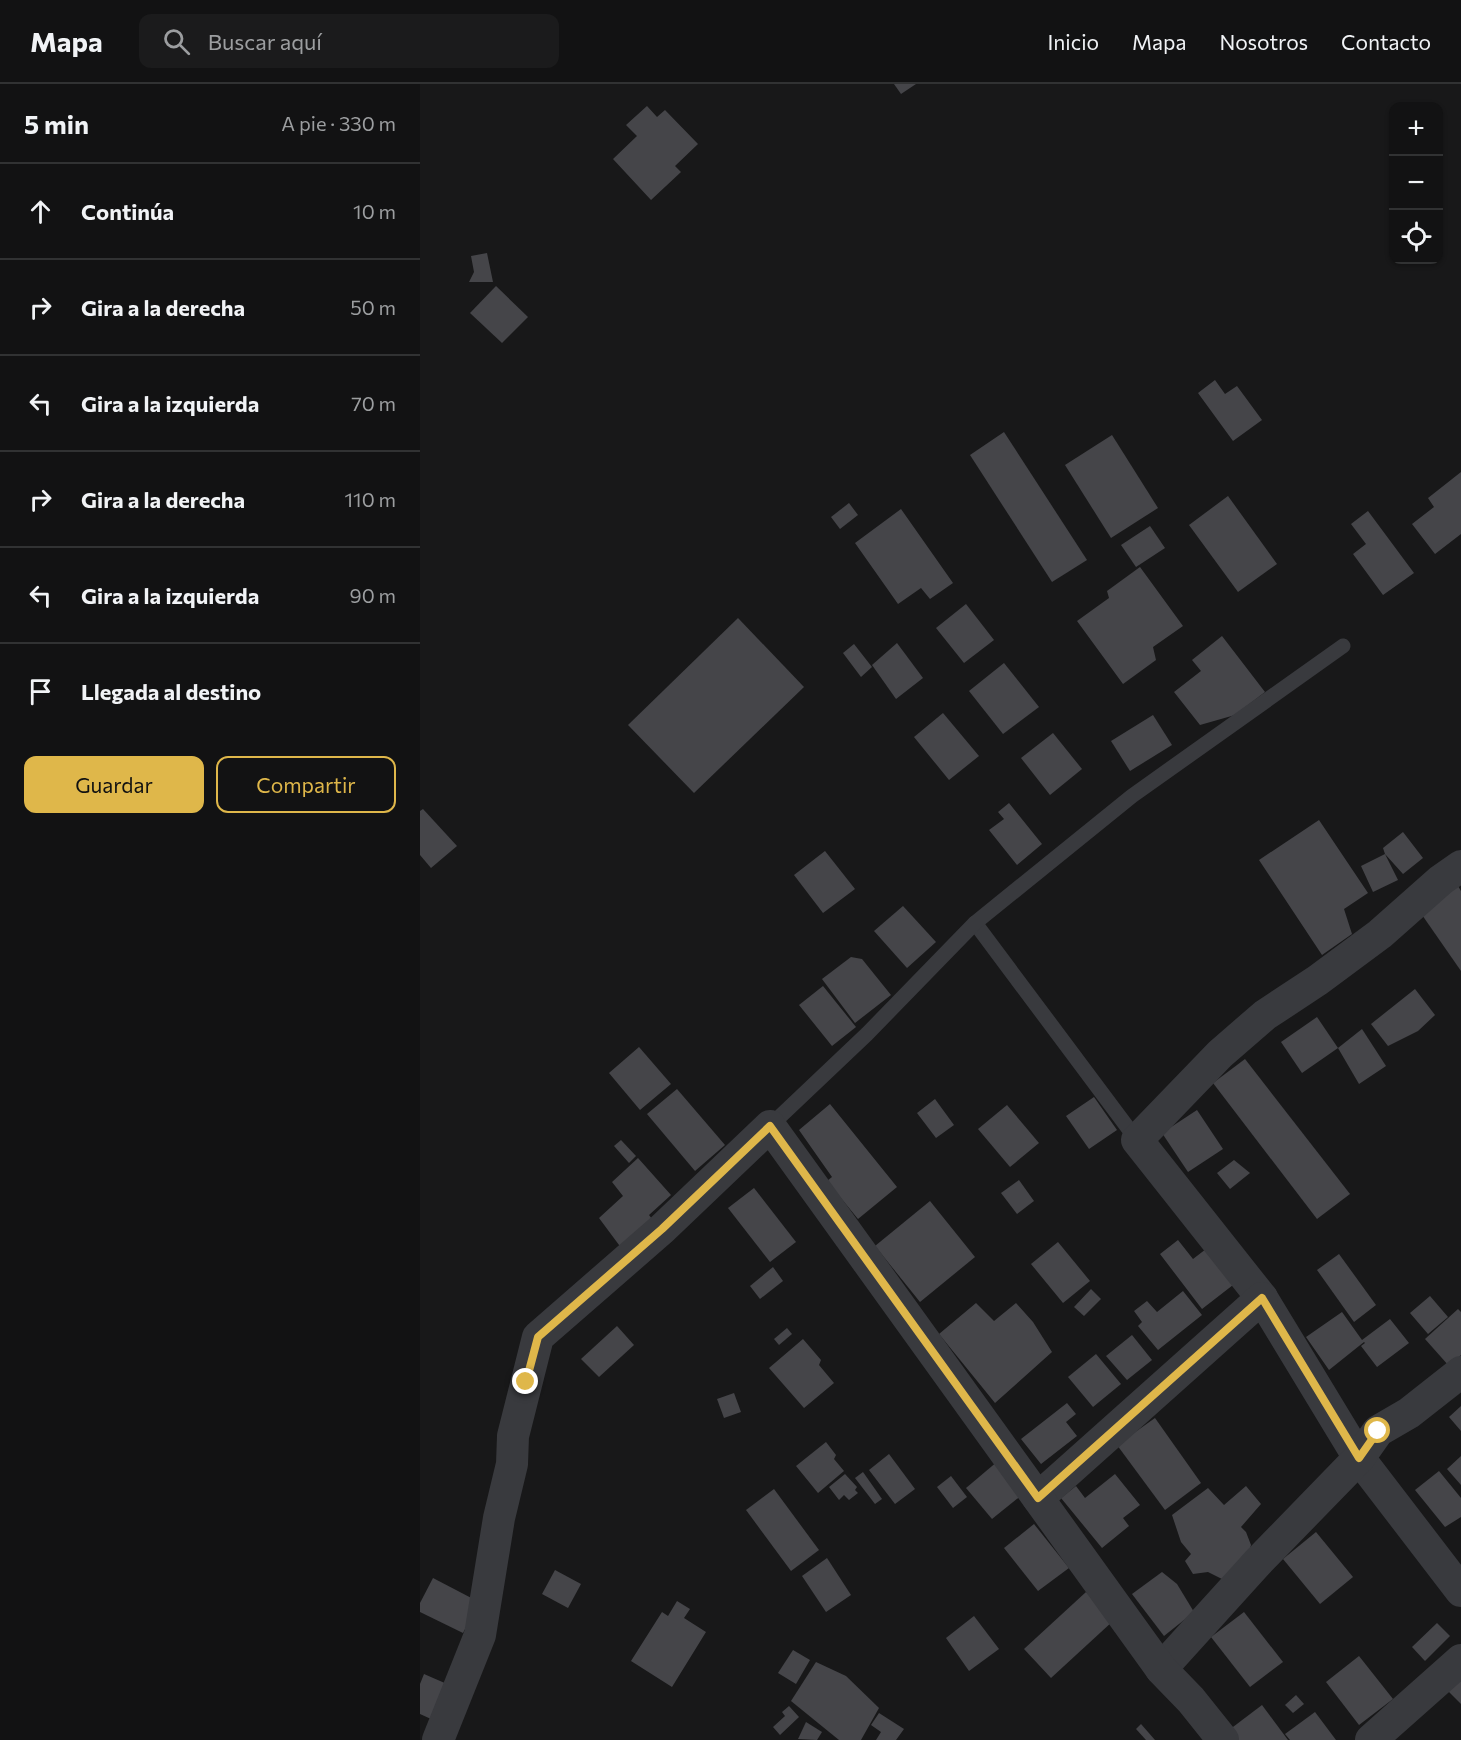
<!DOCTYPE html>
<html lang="es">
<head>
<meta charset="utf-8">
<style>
	:root { --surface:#121213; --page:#1b1b1c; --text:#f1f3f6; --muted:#9c9ea0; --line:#313233; --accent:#dfb74a }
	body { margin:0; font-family:Commissioner,sans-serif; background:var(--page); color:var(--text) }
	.controls { position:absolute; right:18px; top:18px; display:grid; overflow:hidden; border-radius:12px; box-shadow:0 2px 4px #0004 }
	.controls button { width:54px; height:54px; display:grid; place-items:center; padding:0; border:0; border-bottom:2px solid var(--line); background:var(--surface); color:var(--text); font:30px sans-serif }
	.stop { position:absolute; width:18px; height:18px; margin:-14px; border:4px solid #dfb74a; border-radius:50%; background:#fff }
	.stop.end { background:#dfb74a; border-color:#fff; box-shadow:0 2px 6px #0008 }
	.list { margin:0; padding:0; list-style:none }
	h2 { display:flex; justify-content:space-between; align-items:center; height:78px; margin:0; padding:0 24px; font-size:26px }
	h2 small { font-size:20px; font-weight:400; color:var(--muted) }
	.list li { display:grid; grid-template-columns:39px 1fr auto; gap:18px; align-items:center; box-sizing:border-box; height:96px; padding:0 24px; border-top:2px solid var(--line) }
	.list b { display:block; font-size:22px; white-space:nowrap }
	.list em { font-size:20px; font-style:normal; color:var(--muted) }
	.actions { display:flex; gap:12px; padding:18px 24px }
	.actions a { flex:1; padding:14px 0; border:2px solid var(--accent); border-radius:12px; text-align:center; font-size:21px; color:var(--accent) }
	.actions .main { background:var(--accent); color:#111 }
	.icon { flex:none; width:33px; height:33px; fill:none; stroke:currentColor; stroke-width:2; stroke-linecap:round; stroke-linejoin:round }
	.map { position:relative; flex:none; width:1041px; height:1656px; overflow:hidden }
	header { display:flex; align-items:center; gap:36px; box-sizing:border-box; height:84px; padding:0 30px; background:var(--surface); border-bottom:2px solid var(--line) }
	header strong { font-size:28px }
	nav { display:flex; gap:33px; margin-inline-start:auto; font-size:21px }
	.search { width:420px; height:54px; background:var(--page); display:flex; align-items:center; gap:15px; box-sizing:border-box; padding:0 21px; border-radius:12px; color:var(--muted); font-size:22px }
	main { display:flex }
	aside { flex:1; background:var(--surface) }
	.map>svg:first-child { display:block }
	.building { fill:#454549 }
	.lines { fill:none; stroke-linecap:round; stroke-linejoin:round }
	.service { stroke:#393a3e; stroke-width:15 }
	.minor { stroke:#393a3e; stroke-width:32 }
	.route { stroke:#dfb74a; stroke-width:8 }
</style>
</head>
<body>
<header>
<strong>Mapa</strong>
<div class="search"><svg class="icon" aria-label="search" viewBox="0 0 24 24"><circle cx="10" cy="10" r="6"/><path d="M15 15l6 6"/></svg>Buscar aquí</div>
<nav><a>Inicio</a><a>Mapa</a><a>Nosotros</a><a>Contacto</a></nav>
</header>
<main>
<aside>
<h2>5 min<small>A pie · 330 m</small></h2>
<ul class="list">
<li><svg class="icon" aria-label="ahead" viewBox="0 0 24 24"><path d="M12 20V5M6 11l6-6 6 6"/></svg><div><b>Continúa</b></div><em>10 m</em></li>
<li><svg class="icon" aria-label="right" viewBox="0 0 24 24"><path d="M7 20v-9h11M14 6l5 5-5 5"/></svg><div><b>Gira a la derecha</b></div><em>50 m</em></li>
<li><svg class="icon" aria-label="left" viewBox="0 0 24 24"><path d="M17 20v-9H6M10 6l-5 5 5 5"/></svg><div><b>Gira a la izquierda</b></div><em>70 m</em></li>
<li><svg class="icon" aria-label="right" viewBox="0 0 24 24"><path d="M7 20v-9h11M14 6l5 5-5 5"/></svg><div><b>Gira a la derecha</b></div><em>110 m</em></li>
<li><svg class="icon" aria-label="left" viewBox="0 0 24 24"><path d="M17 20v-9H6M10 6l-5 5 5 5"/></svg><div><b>Gira a la izquierda</b></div><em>90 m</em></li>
<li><svg class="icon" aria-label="arrive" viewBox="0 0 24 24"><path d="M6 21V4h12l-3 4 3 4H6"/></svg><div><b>Llegada al destino</b></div></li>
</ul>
<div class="actions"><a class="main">Guardar</a><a>Compartir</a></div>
</aside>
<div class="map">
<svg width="1041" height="1656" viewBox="0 0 1041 1656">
	<rect width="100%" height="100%" fill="#181819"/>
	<!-- building -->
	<g class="building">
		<polygon points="474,0 496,0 481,10"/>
		<polygon points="227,22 237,33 245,26 278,60 255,82 261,88 231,116 193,75 217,52 206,41"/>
		<polygon points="67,169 73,198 49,198 54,188 51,172"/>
		<polygon points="76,202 108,233 82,259 50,229"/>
		<polygon points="795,296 805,310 817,302 842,336 813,357 778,309"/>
		<polygon points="584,348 667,476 632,498 550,371"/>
		<polygon points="692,351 738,424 691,454 645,381"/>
		<polygon points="1041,388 1041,450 1015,470 992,440 1014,423 1008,414"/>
		<polygon points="808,412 857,480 818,508 769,441"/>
		<polygon points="429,419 438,431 420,445 411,433"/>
		<polygon points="481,425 533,499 510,515 501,504 478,520 435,459"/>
		<polygon points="948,427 994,489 963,511 933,470 946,460 931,440"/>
		<polygon points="730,442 745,464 716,483 701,461"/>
		<polygon points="720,483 763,542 733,563 736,576 703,600 657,537 689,514 687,507"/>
		<polygon points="546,520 574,556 544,579 516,544"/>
		<polygon points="318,534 384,603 274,709 208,641"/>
		<polygon points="802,552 845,608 815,631 780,641 754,608 781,587 772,576"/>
		<polygon points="477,559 503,594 476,615 452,581"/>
		<polygon points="434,560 452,583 441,593 423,569"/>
		<polygon points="584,579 619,623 583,650 549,607"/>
		<polygon points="523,629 559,672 529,696 494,653"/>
		<polygon points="733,631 752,661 710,687 691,657"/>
		<polygon points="633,649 662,685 630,711 601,674"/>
		<polygon points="589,719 622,760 597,781 569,746 584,735 578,728"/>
		<polygon points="3,725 37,762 11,784 0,771 0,727"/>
		<polygon points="899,736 948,809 924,825 932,850 902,871 839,776"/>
		<polygon points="983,748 1003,774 983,790 965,770 978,796 953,808 941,782 965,770 963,764"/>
		<polygon points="405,767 435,805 403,829 374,791"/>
		<polygon points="1038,802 1041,807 1041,887 1000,828"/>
		<polygon points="483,822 516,858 487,884 454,847"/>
		<polygon points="431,873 442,875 471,911 435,939 402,895"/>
		<polygon points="403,902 436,943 412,962 379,921"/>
		<polygon points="995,905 1015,931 998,947 968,962 951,940"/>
		<polygon points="897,933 918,964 882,989 861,958"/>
		<polygon points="942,945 966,982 939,1000 918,964"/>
		<polygon points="219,963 251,1000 220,1026 189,989"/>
		<polygon points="825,975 930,1110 897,1135 793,999"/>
		<polygon points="257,1005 305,1061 275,1087 227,1030"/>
		<polygon points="674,1013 697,1046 669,1065 646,1032"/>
		<polygon points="515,1015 534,1041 516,1054 497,1029"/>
		<polygon points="410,1020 477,1103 438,1135 407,1097 412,1093 379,1046"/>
		<polygon points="587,1021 619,1059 590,1083 558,1045"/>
		<polygon points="777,1026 803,1065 768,1088 742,1049"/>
		<polygon points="201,1056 216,1072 209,1079 194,1062"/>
		<polygon points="218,1074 251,1111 229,1131 232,1135 202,1165 179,1134 203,1112 192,1098"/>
		<polygon points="814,1076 830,1089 810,1105 797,1089"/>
		<polygon points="599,1096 614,1117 597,1130 581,1109"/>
		<polygon points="334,1104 376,1158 350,1178 308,1124"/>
		<polygon points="510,1117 555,1173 500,1218 455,1162"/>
		<polygon points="758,1156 773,1175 786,1165 813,1201 782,1225 740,1170"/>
		<polygon points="638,1158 670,1197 643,1219 611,1180"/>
		<polygon points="919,1170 956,1221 934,1238 897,1186"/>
		<polygon points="353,1183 363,1197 340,1215 330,1202"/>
		<polygon points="671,1205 681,1215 664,1232 654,1223"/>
		<polygon points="763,1207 782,1231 738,1266 718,1242 722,1238 714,1227 727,1217 737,1228"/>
		<polygon points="1010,1212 1028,1233 1008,1250 990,1229"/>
		<polygon points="556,1219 574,1237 596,1219 613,1238 632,1268 575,1319 519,1250"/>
		<polygon points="1038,1225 1041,1228 1041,1271 1029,1282 1005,1255"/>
		<polygon points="922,1228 942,1256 970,1235 989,1259 957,1283 941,1262 945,1259 944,1258 909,1286 886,1253"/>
		<polygon points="197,1242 214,1261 179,1293 161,1275"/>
		<polygon points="367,1244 372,1250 359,1261 354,1255"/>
		<polygon points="712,1251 732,1276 707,1296 686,1272"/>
		<polygon points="383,1255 401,1276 399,1281 414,1299 384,1324 349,1284"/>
		<polygon points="676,1270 701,1300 673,1323 648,1293"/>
		<polygon points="314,1309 321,1328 304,1334 297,1315"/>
		<polygon points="647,1319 656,1330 646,1338 657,1352 621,1380 601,1355"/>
		<polygon points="1041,1322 1041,1347 1029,1333"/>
		<polygon points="735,1334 781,1399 745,1426 697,1361"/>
		<polygon points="406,1358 416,1371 414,1375 424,1387 398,1409 376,1382"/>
		<polygon points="469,1370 495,1405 475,1420 449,1386"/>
		<polygon points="1041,1372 1041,1401 1027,1385"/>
		<polygon points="578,1377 603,1410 572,1435 546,1404"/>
		<polygon points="1019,1387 1041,1414 1041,1433 1025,1443 995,1406"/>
		<polygon points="443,1388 462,1415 455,1420 435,1394"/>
		<polygon points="425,1390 437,1403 435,1406 438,1409 429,1416 424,1411 419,1416 409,1403"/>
		<polygon points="695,1390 720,1421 703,1434 709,1442 682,1464 641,1414 656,1402 665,1414"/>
		<polygon points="531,1392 547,1413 533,1424 517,1403"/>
		<polygon points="826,1402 841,1420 821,1443 826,1448 831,1461 828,1471 804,1496 788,1488 773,1490 765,1477 771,1470 761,1458 752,1431 788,1404 804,1421"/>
		<polygon points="354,1405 399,1466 371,1487 326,1426"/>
		<polygon points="614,1440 649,1484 618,1507 584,1464"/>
		<polygon points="896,1448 933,1493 900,1520 863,1475"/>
		<polygon points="407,1474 431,1511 406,1528 382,1492"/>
		<polygon points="135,1486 161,1500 148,1524 122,1510"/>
		<polygon points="742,1488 757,1500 774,1528 744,1552 712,1510"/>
		<polygon points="13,1494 59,1518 43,1549 0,1528 0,1519"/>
		<polygon points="666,1508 693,1537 631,1594 604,1565"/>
		<polygon points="257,1517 270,1525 264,1534 286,1548 252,1603 211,1577 242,1528 248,1532"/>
		<polygon points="824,1528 863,1578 830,1603 791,1553"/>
		<polygon points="554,1532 579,1565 549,1587 526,1554"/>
		<polygon points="1017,1539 1030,1552 1005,1577 992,1563"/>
		<polygon points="373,1566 390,1576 376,1600 358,1589"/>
		<polygon points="939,1572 973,1615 939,1641 906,1598"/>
		<polygon points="396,1578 426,1592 459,1624 441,1656 419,1656 371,1617"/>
		<polygon points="4,1590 27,1600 11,1635 0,1630 0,1600"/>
		<polygon points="1041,1594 1041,1620 1028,1607"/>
		<polygon points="876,1611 884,1620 873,1629 865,1621"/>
		<polygon points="842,1621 868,1656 817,1656 809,1646"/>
		<polygon points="369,1622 379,1633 360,1651 353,1643 365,1632 362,1628"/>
		<polygon points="895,1628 916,1656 870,1656 865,1650"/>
		<polygon points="459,1629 484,1645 476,1656 456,1656 461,1648 451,1641"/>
		<polygon points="386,1638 402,1648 397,1656 378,1655"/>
		<polygon points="721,1640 735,1656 726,1656 716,1645"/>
	</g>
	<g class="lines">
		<!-- service -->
		<g class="service">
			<polyline points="555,839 717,1056"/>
			<polyline points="350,1042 447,950 555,839 712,712 923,562"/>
		</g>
		<!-- minor -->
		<g class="minor">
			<polyline points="1041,782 1021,796 960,850 898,896 845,931 800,970 717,1056 842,1214 939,1374 1041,1507"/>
			<polyline points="618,1414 842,1214"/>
			<polyline points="741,1585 837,1479 939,1374 958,1347 989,1329 1041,1288"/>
			<polyline points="18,1656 60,1551 79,1434 92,1380 93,1352 118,1253 242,1145 350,1042 741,1585 771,1616 803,1656"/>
			<polyline points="951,1656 1041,1576"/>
		</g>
	</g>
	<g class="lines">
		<!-- route -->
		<polyline class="route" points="106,1298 118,1253 242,1145 350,1042 618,1414 842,1214 939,1374 958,1347"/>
	</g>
</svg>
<div class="controls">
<button>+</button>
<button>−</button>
<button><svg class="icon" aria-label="locate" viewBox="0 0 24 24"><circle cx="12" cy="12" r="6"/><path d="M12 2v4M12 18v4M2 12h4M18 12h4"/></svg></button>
</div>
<div class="stop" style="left:958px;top:1347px"></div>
<div class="stop end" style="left:106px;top:1298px"></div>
</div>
</main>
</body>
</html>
